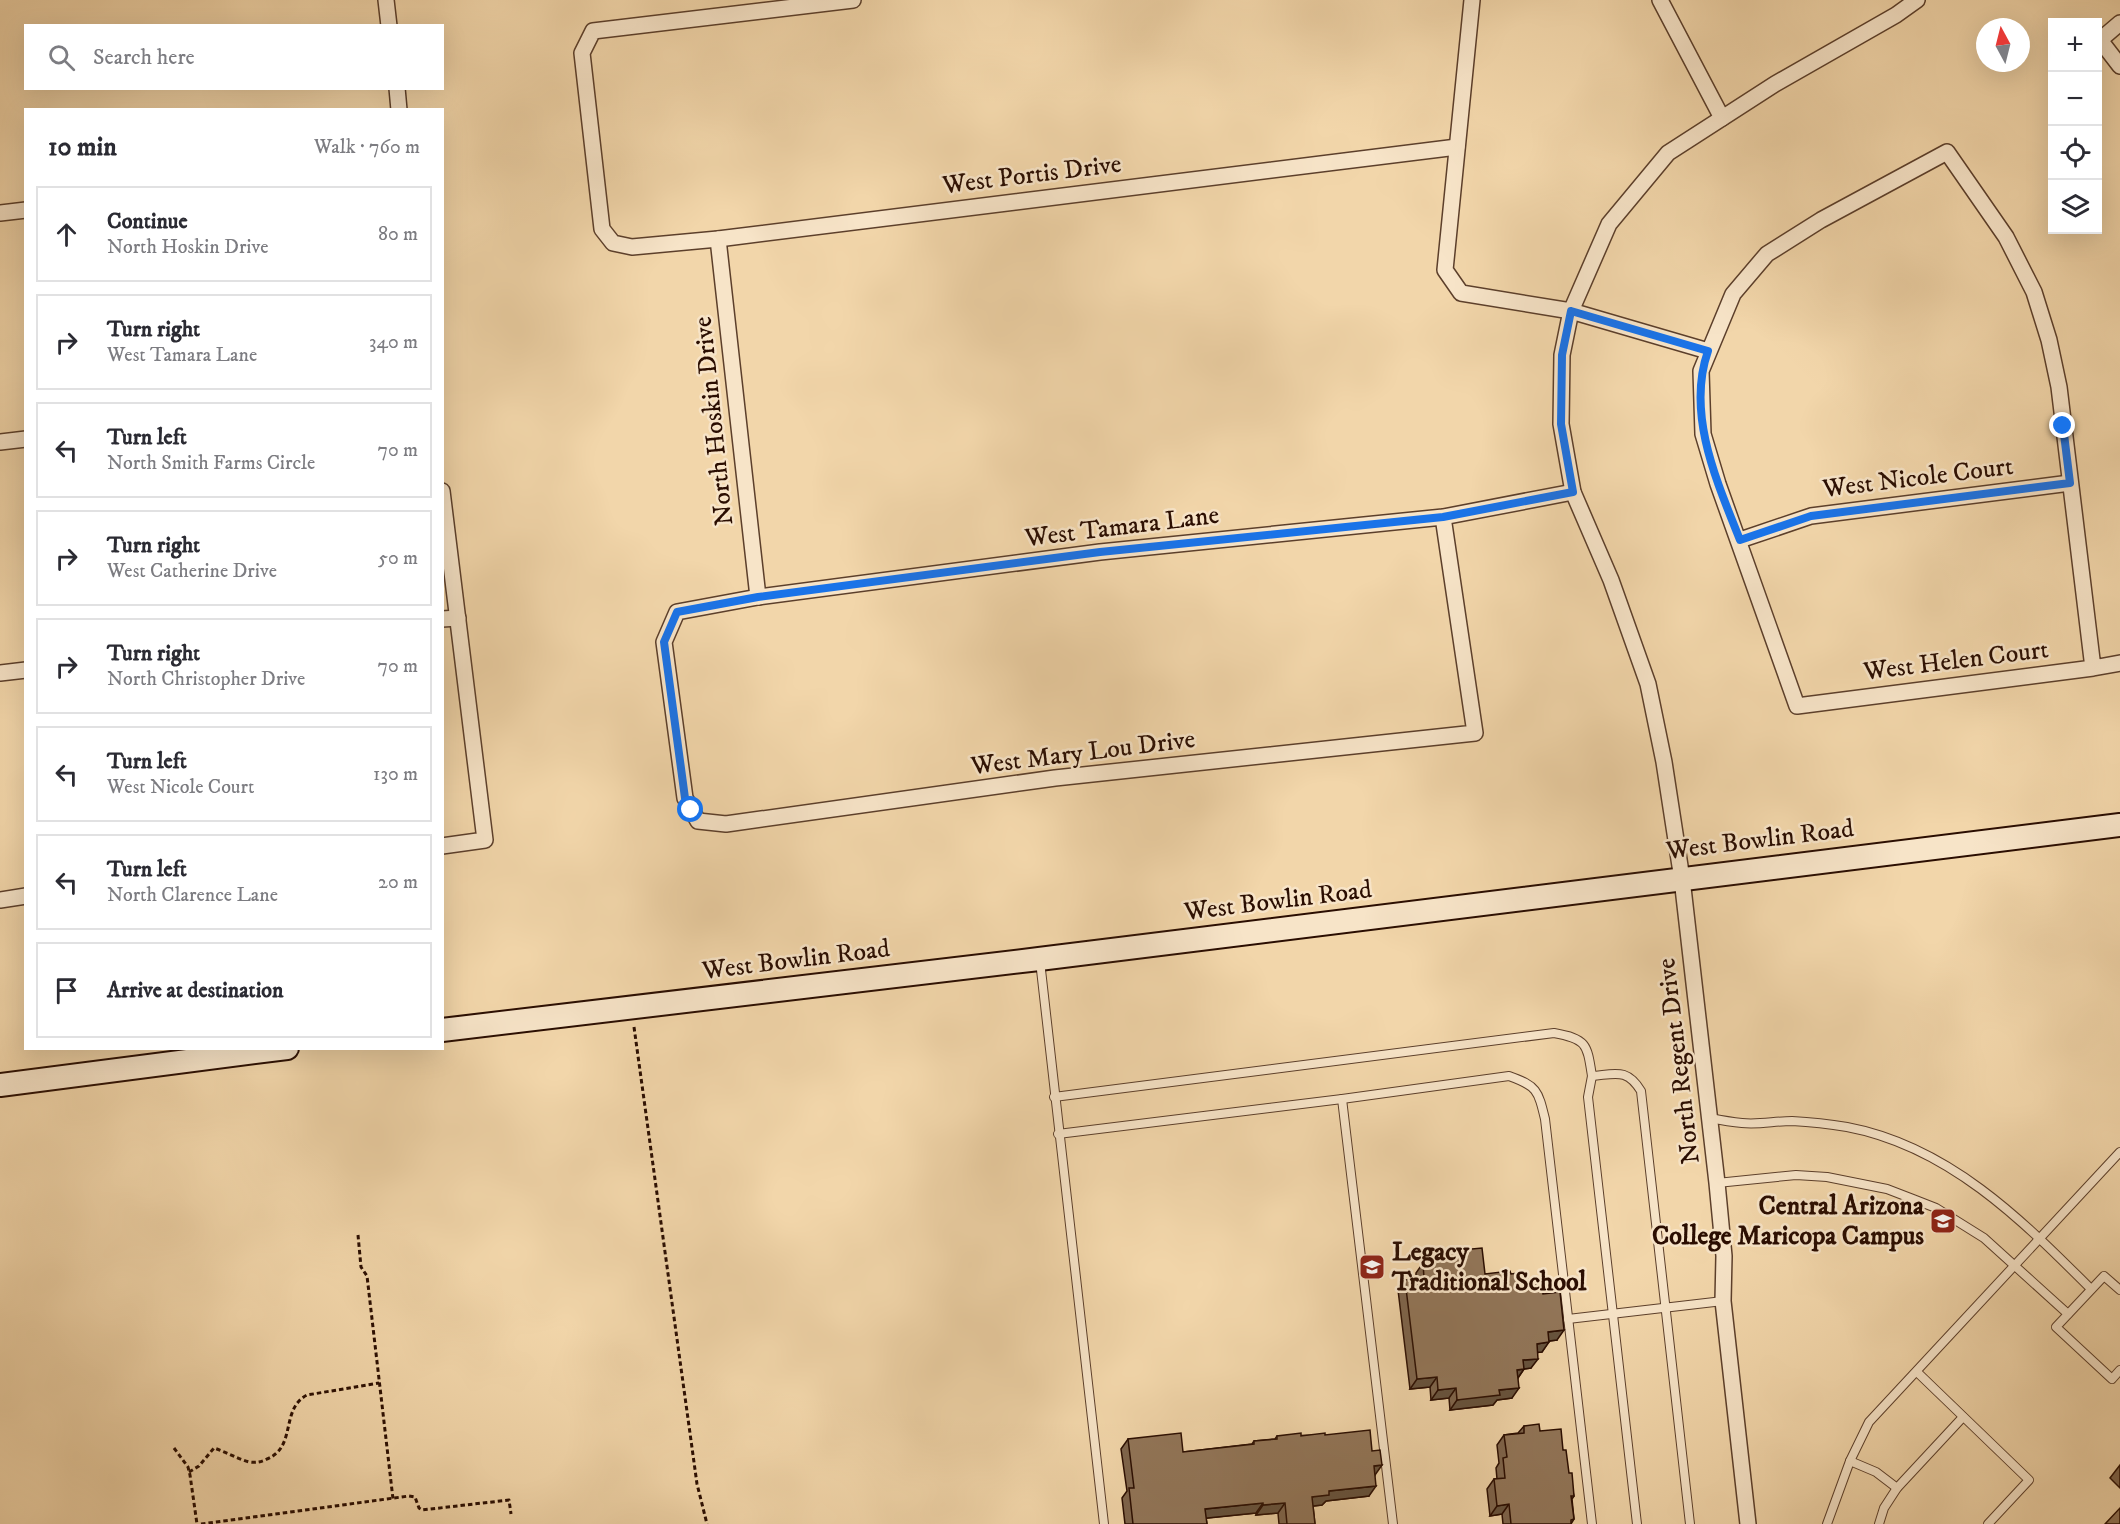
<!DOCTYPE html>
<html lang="en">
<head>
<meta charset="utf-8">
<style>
	:root { --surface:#fff; --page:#f2f2f3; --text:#2b2b33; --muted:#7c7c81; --line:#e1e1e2 }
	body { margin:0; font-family:"IM FELL DW Pica",serif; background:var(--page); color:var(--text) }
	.controls { position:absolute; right:18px; top:18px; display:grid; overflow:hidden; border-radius:0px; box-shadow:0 6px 24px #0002 }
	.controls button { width:54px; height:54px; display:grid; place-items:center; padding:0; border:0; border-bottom:2px solid var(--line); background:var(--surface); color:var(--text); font:30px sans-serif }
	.compass { position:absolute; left:1976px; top:18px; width:54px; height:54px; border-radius:50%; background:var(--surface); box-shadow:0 6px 24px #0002; rotate:353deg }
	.stop { position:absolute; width:18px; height:18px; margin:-14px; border:4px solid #1a73e8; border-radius:50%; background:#fff }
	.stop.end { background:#1a73e8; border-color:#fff; box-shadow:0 2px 6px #0008 }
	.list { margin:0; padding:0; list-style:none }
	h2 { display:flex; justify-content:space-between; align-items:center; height:78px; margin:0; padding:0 24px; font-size:26px }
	h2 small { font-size:20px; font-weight:400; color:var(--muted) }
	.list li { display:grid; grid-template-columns:39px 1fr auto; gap:18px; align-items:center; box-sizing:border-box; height:96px; margin:0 12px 12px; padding:0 12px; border:2px solid var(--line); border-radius:0px }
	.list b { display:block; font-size:22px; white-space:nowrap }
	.list p { margin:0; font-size:20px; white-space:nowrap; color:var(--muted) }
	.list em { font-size:20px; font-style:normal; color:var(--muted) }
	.icon { flex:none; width:33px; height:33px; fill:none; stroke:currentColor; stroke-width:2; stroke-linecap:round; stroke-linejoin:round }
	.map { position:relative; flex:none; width:2120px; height:1524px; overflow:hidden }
	.search { position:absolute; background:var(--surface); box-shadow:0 6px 24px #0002; left:24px; top:24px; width:420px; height:66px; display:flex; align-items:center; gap:15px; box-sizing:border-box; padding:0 21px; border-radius:0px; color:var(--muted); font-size:22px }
	.panel { position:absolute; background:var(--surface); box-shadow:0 6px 24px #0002; left:24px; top:108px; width:420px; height:942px; border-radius:0px }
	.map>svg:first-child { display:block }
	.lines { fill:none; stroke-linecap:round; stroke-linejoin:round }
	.lane-casing { stroke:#5c3f2b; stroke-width:10 }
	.street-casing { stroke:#5c3f2b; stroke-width:18 }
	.secondary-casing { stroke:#2a0d01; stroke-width:26 }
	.path { stroke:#2a0d01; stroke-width:3; stroke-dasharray:4.5 3; stroke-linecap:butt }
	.lane { stroke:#f7e4c8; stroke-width:8 }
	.street { stroke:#f7e4c8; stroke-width:15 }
	.secondary { stroke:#f7e4c8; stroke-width:22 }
	.wall { fill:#7e654d; stroke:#2a0d01; stroke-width:1.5 }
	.shaded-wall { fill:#66533e; stroke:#2a0d01; stroke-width:1.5 }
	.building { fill:#927659; stroke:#2a0d01; stroke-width:1.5 }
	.route { stroke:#1a73e8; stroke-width:8 }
	.labels { text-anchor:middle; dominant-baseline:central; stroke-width:5; stroke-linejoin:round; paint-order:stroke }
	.street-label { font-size:26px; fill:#2a0d01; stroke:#f7e4c8 }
	.poi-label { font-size:26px; font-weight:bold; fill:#2a0d01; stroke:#f7e4c8; text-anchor:end }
</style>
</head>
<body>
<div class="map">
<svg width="2120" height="1524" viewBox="0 0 2120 1524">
	<rect width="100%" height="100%" fill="#f2d6aa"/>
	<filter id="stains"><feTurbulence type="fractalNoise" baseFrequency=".00333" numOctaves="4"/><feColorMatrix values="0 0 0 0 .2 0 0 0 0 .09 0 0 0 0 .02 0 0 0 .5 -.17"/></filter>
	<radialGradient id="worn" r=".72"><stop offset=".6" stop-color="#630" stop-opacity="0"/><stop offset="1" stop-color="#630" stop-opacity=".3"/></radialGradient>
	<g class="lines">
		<!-- lane casing -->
		<g class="lane-casing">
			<g id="lane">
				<polyline points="1040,961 1104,1524"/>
				<polyline points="1592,1076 1588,1097 1637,1524"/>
				<path d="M1054,1097L1554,1033C1587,1039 1587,1044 1592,1076C1616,1074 1627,1068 1641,1091L1690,1524"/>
				<polyline points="1342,1099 1393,1524"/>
				<path d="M1710,1118C1720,1120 1731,1122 1742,1123C1758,1125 1775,1121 1792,1121C1810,1122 1829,1124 1847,1127C1948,1146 2021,1219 2091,1289"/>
				<path d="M1058,1134L1342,1099L1509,1076C1537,1086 1538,1090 1545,1119L1592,1524"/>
				<polyline points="1717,1183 1796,1175 1827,1177 1887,1189 1913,1199 1936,1208 1984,1238 2068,1314"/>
				<polyline points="2120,1290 2104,1276 2056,1327 2112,1379 2120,1370"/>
				<polyline points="1568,1319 1723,1301"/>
				<polyline points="1917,1372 2029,1480 1988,1524"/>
				<polyline points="1850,1461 1876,1472 1897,1488"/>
				<polyline points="1827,1524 1850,1461 1869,1422 2120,1152"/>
				<polyline points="1879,1524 1884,1508 1897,1488 1963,1417"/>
			</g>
		</g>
		<!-- street casing -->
		<g class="street-casing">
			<g id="street">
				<polyline points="386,0 389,26"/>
				<polyline points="853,0 593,31 582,53 602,229 613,243 632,247 718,239 1457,147"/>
				<polyline points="1472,0 1445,270 1461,293 1571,311 1708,351"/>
				<polyline points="1660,0 1722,118"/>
				<polyline points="2120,23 2100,40 2120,66"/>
				<polyline points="397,88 399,110"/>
				<polyline points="0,213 26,210"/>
				<polyline points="718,239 758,597"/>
				<polyline points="0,442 26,439"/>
				<polyline points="442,491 485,840 442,846"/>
				<polyline points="1443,517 1475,733 1055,778 726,824 698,821 685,798 664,642 677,612 758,597 1100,552 1443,517 1573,492"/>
				<polyline points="1740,540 1811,516 2070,483"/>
				<polyline points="442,619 458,618"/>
				<polyline points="2093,668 2059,387 2049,340 2034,292 2006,237 1947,152 1821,220 1767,254 1733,294 1701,371 1703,434 1718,484 1797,706 2093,668 2120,663"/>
				<polyline points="0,673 26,670"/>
				<polyline points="0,900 26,896"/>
				<polyline points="1748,1524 1723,1301 1724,1256 1717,1183 1682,879 1664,762 1648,684 1611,580 1573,492 1561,424 1562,355 1571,311 1609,224 1668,153 1775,84 1896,15 1917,0"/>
			</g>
		</g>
		<!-- secondary casing -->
		<g class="secondary-casing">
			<g id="secondary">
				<polyline points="442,1030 1039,959 2120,825"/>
				<polyline points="0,1085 287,1048"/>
			</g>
		</g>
		<!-- path -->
		<g class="path">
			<polyline points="634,1027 697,1484 707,1524"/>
			<polyline points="358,1235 361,1267 367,1276 393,1499"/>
			<polyline points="174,1448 188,1467 190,1475 197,1524"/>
			<path d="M189,1472L199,1466L214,1448C226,1452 238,1459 249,1462C256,1463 261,1462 267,1459C297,1447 280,1409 307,1395L379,1383"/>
			<polyline points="201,1524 409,1496 415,1497 419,1508 422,1510 509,1500 511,1514"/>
		</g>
		<!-- lane -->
		<use href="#lane" class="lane"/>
		<!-- street -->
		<use href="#street" class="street"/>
		<!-- secondary -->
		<use href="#secondary" class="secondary"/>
	</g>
	<!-- wall -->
	<g class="wall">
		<polygon points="1440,1252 1485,1274 1511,1274 1528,1286 1543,1294 1557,1340 1549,1341 1542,1352 1538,1352 1531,1368 1524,1369 1518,1378 1512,1398 1497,1400 1493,1405 1450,1410 1449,1398 1431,1400 1430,1387 1410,1389 1398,1290 1405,1280 1416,1279 1416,1273 1423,1263 1433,1262"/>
		<polygon points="1524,1426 1540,1431 1563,1450 1574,1496 1572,1499 1574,1519 1571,1524 1503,1524 1502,1514 1490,1516 1487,1489 1494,1479 1497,1479 1496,1468 1499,1463 1497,1445 1504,1435 1518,1433"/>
		<polygon points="1325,1435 1375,1475 1369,1496 1326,1501 1322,1505 1313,1506 1315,1524 1279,1524 1278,1513 1256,1515 1256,1513 1206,1518 1207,1524 1125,1524 1122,1498 1127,1491 1121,1449 1128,1439 1183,1452 1252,1444 1254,1441 1275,1439 1277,1436"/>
		<polygon points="2120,1465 2120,1488 2110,1478"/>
	</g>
	<!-- shaded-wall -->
	<g class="shaded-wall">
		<polygon points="1564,1330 1557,1340 1541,1342 1548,1332"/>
		<polygon points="1549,1342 1542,1352 1530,1353 1537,1344"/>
		<polygon points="1538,1359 1531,1368 1516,1370 1523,1360"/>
		<polygon points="1524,1369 1517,1379 1517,1370"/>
		<polygon points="1437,1377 1430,1387 1410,1389 1417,1379"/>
		<polygon points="1456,1388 1449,1398 1431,1400 1438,1390"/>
		<polygon points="1519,1388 1512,1398 1497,1400 1493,1405 1450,1410 1457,1400 1499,1390"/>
		<polygon points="1382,1465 1375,1475 1367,1476 1374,1466"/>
		<polygon points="1376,1486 1369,1496 1326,1501 1322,1505 1305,1507 1312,1497 1329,1491"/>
		<polygon points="1263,1503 1256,1513 1198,1519 1205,1509"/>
		<polygon points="1285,1503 1278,1513 1256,1515 1263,1505"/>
		<polygon points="1509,1504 1502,1514 1490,1516 1497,1506"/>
	</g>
	<!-- building -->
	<g class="building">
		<polygon points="1482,1248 1485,1274 1510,1271 1511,1274 1527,1272 1528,1286 1542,1284 1543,1294 1560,1292 1564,1330 1548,1332 1549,1342 1537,1344 1538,1359 1523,1360 1524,1369 1517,1370 1519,1388 1499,1390 1500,1395 1457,1400 1456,1388 1438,1390 1437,1377 1417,1379 1405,1280 1424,1278 1423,1263 1441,1261 1440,1252"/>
		<polygon points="1539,1424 1540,1431 1561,1429 1563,1450 1566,1450 1569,1473 1572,1473 1574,1496 1571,1496 1574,1519 1571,1520 1571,1524 1511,1524 1509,1504 1497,1506 1494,1479 1505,1478 1503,1458 1507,1457 1504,1435 1524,1433 1524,1426"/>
		<polygon points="1370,1430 1372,1451 1380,1450 1382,1465 1374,1466 1376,1486 1329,1491 1329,1495 1312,1497 1315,1524 1287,1524 1285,1503 1263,1505 1263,1503 1205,1509 1207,1524 1133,1524 1129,1488 1134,1488 1128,1439 1181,1433 1183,1452 1254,1444 1254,1441 1277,1439 1277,1436 1301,1433 1301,1436 1325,1433 1325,1435"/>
		<polygon points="2120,1508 2120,1524 2105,1524"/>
	</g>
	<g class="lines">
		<!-- route -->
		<path class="route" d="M691,810L685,798L664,642L677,612L758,597L1100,552L1443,517L1573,492L1561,424L1562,355L1571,311L1708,351C1686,414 1717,482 1740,540L1811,516L2070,483L2063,426"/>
	</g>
	<!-- icons -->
	<defs>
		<g id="university-square" transform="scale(1.35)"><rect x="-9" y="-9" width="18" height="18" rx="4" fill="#8f2418" stroke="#f7e4c8"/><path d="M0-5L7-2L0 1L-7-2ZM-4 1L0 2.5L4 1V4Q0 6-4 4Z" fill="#fff"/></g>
		<g id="school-square" transform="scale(1.35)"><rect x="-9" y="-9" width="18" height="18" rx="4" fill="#8f2418" stroke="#f7e4c8"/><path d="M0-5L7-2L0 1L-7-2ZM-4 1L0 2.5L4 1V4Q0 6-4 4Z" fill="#fff"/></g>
	</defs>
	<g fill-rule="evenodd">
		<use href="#university-square" x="1943" y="1221"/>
		<use href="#school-square" x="1372" y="1267"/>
	</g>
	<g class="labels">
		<!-- street labels -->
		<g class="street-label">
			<text transform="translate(1032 175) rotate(-7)">West Portis Drive</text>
			<text transform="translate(714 421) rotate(-96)">North Hoskin Drive</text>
			<text transform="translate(1918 478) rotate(-7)">West Nicole Court</text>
			<text transform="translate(1122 527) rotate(-7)">West Tamara Lane</text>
			<text transform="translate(1956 661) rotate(-7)">West Helen Court</text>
			<text transform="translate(1083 753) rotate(-7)">West Mary Lou Drive</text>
			<text transform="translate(1760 840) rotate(-7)">West Bowlin Road</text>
			<text transform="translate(1278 901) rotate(-7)">West Bowlin Road</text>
			<text transform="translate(796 960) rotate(-7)">West Bowlin Road</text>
			<text transform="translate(1679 1061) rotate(-97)">North Regent Drive</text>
		</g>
		<!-- poi labels -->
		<g class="poi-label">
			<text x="1924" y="1206">Central Arizona<tspan x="1924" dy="30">College Maricopa Campus</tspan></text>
			<text x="1392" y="1252" text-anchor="start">Legacy<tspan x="1392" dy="30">Traditional School</tspan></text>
		</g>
	</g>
	<rect width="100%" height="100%" filter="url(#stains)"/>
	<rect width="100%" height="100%" fill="url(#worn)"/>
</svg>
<div class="controls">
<button>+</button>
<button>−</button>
<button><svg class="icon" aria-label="locate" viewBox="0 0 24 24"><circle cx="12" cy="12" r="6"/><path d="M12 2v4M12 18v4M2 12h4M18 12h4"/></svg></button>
<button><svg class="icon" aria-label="layers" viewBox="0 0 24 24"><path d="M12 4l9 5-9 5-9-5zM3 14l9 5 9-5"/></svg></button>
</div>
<svg class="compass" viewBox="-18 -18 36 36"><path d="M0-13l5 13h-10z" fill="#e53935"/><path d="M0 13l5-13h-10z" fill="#7c7c81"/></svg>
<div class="stop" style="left:691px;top:810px"></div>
<div class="stop end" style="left:2063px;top:426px"></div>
<div class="search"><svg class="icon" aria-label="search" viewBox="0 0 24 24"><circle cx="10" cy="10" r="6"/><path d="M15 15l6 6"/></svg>Search here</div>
<section class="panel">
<h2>10 min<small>Walk · 760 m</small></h2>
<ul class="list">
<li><svg class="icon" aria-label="ahead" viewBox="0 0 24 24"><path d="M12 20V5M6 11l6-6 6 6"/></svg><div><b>Continue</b><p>North Hoskin Drive</p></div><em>80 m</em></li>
<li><svg class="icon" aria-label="right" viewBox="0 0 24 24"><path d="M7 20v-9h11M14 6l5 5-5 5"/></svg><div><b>Turn right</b><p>West Tamara Lane</p></div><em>340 m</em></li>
<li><svg class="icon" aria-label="left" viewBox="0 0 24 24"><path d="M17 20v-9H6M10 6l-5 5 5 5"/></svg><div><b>Turn left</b><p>North Smith Farms Circle</p></div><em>70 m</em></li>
<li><svg class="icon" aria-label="right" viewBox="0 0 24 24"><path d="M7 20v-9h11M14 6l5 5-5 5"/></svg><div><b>Turn right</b><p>West Catherine Drive</p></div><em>50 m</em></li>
<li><svg class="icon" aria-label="right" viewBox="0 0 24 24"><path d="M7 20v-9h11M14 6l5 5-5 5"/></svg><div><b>Turn right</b><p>North Christopher Drive</p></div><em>70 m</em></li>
<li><svg class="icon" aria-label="left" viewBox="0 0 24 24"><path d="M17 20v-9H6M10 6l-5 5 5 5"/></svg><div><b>Turn left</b><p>West Nicole Court</p></div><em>130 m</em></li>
<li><svg class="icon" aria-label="left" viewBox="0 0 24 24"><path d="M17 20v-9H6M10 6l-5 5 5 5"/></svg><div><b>Turn left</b><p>North Clarence Lane</p></div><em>20 m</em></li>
<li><svg class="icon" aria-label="arrive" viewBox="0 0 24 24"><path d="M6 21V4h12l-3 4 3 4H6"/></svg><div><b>Arrive at destination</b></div></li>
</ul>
</section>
</div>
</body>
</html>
